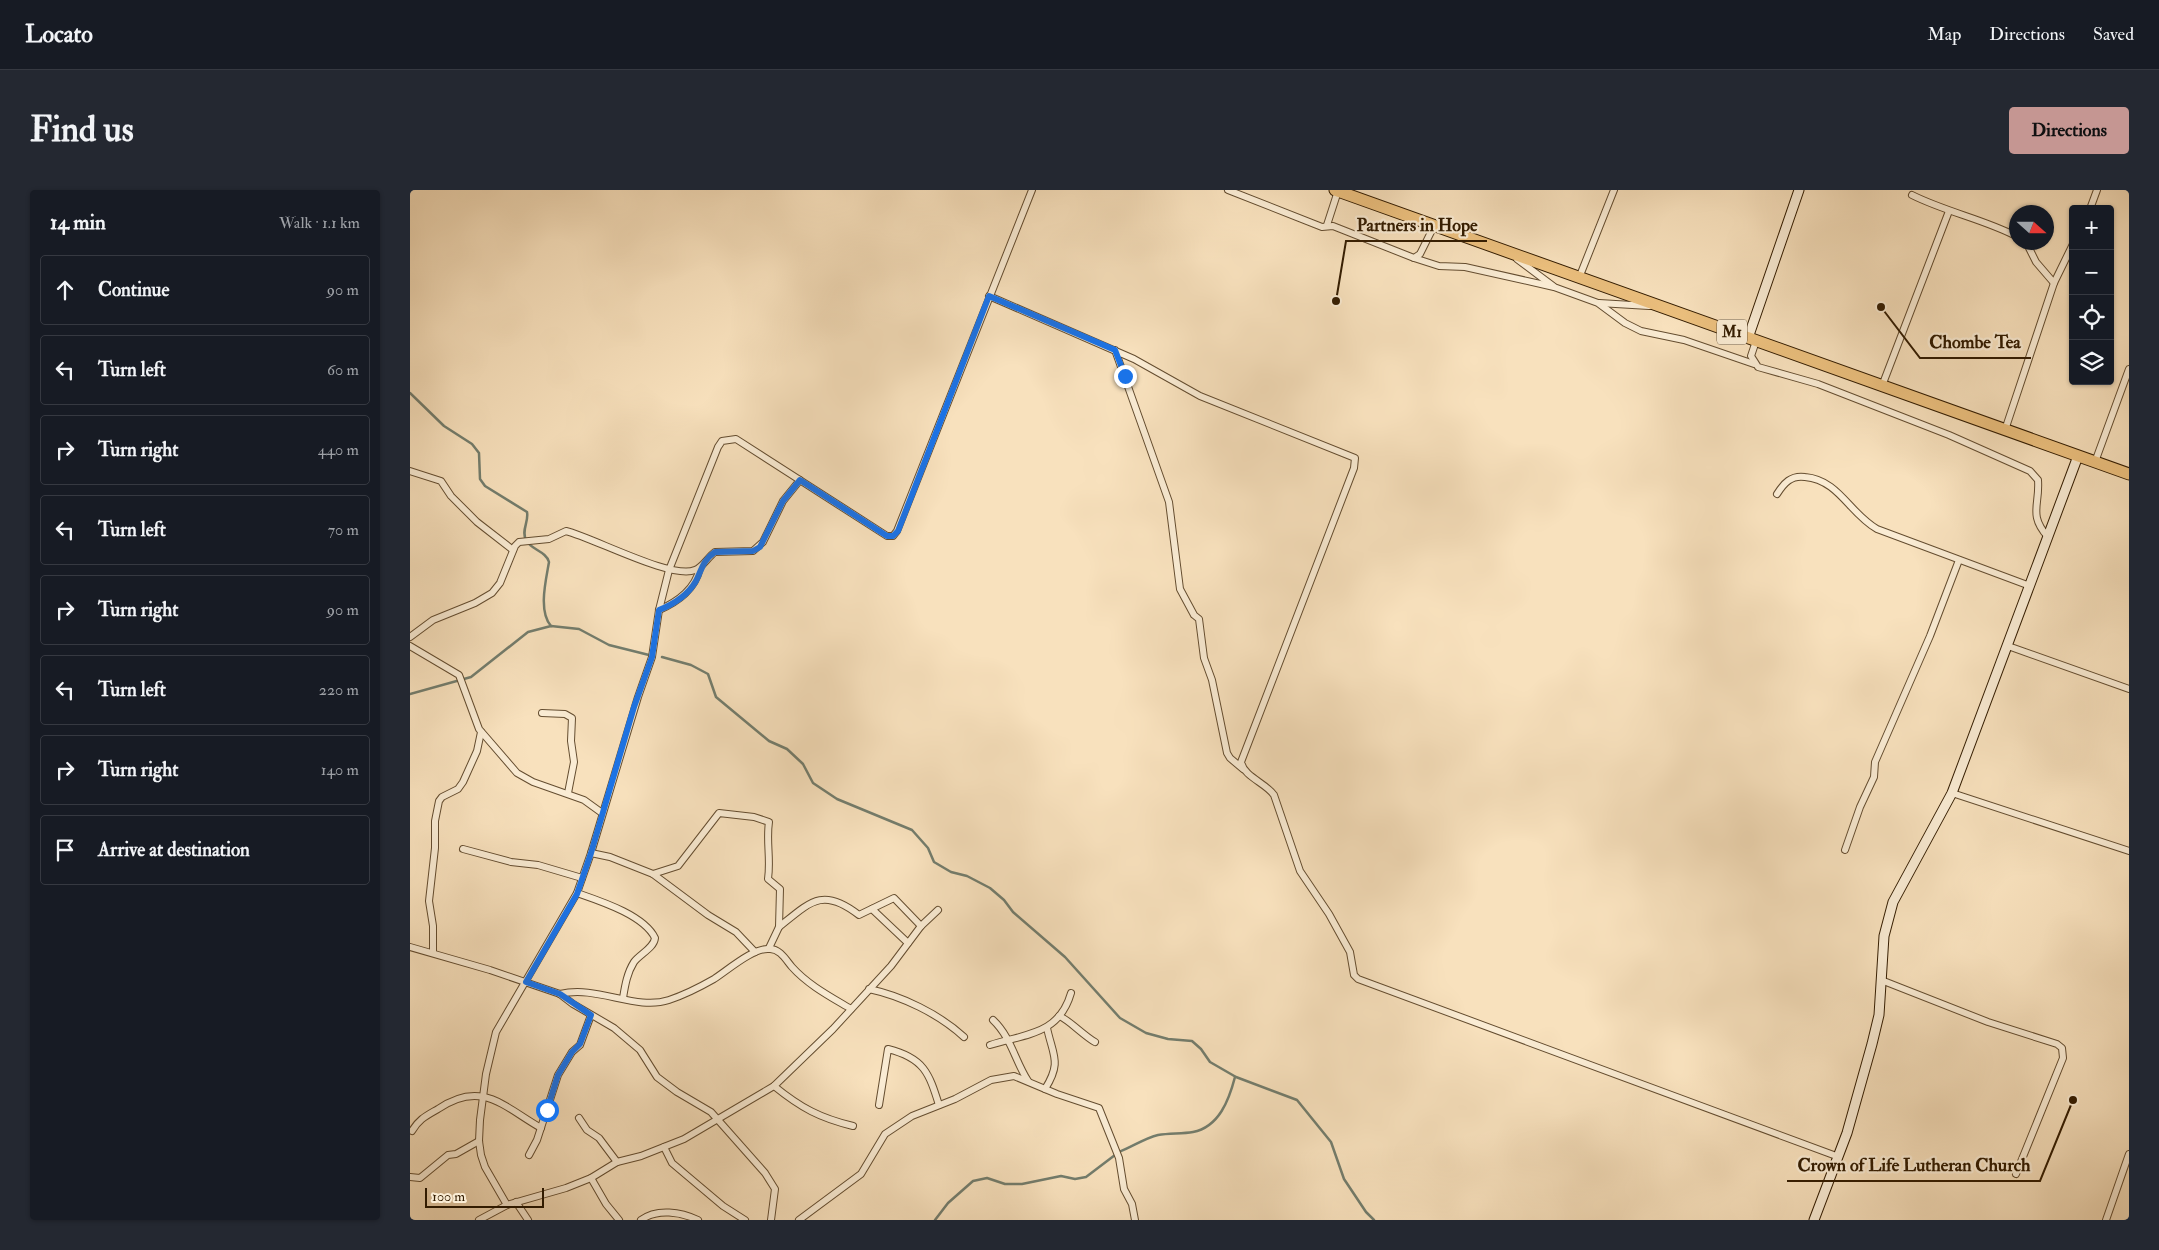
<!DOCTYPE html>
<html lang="en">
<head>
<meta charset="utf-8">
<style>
	:root { --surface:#171b24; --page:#242831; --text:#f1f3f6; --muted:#9ea1a6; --line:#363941; --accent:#c59692 }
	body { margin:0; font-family:"IM FELL Double Pica",serif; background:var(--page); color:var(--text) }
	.controls { position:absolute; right:15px; top:15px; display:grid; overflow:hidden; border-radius:5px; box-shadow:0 1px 4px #0004 }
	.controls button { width:45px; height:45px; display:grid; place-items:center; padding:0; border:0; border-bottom:1px solid var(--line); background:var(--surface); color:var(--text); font:25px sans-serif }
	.compass { position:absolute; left:1599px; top:15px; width:45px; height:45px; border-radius:50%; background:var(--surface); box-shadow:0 1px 4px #0004; rotate:111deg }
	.scale { position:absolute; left:15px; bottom:12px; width:119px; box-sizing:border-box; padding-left:5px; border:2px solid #331c01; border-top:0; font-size:14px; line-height:18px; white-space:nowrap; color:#331c01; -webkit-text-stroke:4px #faecd4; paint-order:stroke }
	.stop { position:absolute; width:15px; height:15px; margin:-11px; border:4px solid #1a73e8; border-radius:50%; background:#fff }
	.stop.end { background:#1a73e8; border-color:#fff; box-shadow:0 1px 5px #0008 }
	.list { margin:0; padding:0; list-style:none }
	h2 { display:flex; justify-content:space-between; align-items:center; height:65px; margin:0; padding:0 20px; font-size:21px }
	h2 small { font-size:16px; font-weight:400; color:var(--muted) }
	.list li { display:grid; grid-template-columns:32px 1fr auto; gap:15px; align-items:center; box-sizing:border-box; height:70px; margin:0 10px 10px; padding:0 10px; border:1px solid var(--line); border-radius:5px }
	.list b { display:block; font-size:19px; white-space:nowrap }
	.list em { font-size:16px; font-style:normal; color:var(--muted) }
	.icon { flex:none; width:28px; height:28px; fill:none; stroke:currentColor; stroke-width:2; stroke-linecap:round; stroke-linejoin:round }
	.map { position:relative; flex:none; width:1719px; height:1030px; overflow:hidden; border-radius:5px }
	header { display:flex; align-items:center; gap:30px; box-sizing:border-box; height:70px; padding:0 25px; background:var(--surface); border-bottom:1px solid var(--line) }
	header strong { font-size:24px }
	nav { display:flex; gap:28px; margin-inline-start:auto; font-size:18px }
	.intro { display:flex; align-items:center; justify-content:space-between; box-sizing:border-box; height:120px; padding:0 30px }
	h1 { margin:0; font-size:35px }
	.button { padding:12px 22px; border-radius:5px; background:var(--accent); color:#111; font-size:18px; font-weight:700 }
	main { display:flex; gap:30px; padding:0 30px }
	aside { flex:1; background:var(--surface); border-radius:5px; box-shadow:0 1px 4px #0004 }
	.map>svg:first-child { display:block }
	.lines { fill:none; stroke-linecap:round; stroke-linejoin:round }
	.stream { stroke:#737d6d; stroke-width:2.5 }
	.street-casing { stroke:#644d30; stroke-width:8 }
	.secondary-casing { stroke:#331c01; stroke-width:11 }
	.highway-casing { stroke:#331c01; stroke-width:13 }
	.street { stroke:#faecd4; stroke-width:6 }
	.secondary { stroke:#faecd4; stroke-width:9 }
	.highway { stroke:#ecc07e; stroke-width:11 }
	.route { stroke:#1a73e8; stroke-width:6 }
	.labels { text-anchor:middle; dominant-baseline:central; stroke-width:4.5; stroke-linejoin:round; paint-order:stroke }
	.shield { fill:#faecd4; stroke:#6f5a40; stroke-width:1 }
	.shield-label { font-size:15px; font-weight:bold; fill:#331c01 }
	.leader { fill:none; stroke:#331c01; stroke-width:2 }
	.callout-dot { fill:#331c01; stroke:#faecd4; stroke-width:2 }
	.callout-label { font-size:18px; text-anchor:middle; font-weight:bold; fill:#331c01; stroke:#faecd4; stroke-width:4.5; stroke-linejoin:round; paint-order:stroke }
</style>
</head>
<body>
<header>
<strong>Locato</strong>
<nav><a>Map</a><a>Directions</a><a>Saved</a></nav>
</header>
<div class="intro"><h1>Find us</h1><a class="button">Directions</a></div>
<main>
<aside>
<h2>14 min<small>Walk · 1.1 km</small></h2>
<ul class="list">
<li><svg class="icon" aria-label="ahead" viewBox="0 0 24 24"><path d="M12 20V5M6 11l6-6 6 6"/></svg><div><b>Continue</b></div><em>90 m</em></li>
<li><svg class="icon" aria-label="left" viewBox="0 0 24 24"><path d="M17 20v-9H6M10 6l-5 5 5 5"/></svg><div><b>Turn left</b></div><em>60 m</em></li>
<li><svg class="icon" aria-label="right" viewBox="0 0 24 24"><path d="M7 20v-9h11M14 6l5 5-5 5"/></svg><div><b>Turn right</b></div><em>440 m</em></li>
<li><svg class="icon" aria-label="left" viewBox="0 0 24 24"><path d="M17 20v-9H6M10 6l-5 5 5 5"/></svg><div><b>Turn left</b></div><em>70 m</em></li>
<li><svg class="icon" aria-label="right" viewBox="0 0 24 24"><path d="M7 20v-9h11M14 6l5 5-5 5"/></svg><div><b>Turn right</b></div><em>90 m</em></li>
<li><svg class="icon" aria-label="left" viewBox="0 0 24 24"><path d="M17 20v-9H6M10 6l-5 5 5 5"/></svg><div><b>Turn left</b></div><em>220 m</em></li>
<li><svg class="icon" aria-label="right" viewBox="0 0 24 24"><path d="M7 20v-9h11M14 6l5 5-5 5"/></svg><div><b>Turn right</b></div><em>140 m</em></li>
<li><svg class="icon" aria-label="arrive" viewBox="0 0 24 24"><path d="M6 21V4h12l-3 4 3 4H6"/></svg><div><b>Arrive at destination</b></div></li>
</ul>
</aside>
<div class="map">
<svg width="1719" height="1030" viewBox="0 0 1719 1030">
	<rect width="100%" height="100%" fill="#f8e1bd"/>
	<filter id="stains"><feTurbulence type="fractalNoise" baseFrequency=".004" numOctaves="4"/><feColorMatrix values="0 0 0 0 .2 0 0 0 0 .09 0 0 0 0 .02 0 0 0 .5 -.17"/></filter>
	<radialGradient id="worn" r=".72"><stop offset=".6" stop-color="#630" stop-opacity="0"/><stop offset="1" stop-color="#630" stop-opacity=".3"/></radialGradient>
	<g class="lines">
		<!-- stream -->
		<g class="stream">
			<path d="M0,203L34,236L62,254L69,263L70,289L75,296L117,322C119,332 111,340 116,350C121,360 136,361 139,372C136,390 128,421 141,436"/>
			<polyline points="252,467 281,475 298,484 306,507 359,551 377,559 393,574 403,593 427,609 502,640 518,658 524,672 541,682 557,686 580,698 594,710 603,722 655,767 710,828 736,843 758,849 782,851 791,859 800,872 826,887 887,910 921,952 934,989 956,1022 964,1030"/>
			<polyline points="0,504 61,487 118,442 141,436 169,439 199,455 239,465"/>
			<path d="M709,962C722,957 735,948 748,945C760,943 772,944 783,942C809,937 819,910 825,887"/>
			<polyline points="525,1030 538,1013 563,991 577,988 595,994 612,994 651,986 665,989 676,987 705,965"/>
		</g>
		<!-- street casing -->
		<g class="street-casing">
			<g id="street">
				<polyline points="818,0 912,37 923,36 1004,68 1010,64 1024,36"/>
				<path d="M1502,5C1536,22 1573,29 1606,46"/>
				<polyline points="1680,19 1687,0"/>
				<polyline points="917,35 928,1"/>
				<polyline points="1616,52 1626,72 1644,93"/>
				<polyline points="1004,68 1029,76 1055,77 1144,97 1188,113 1215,133 1231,141 1274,150 1344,174"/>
				<polyline points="1107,69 1143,96"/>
				<polyline points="1169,88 1204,0"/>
				<path d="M579,106L724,169L790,206L945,268L944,278L831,572C834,587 856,593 864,605L890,681L919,724L940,762L944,785L948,789L1429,967"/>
				<polyline points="1189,113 1239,116"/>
				<path d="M1346,151L1341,166L1348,177L1408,194L1539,245L1620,281L1628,290C1630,315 1618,325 1638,347"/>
				<polyline points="705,160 759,312 770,399 784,425 789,429 794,468 802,490 817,563 820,568 833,579"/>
				<polyline points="1472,196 1539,21"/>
				<polyline points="1595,240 1644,93 1663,54"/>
				<polyline points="1685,272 1719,179"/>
				<polyline points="0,281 31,291 41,306 67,332 103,360"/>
				<path d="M1367,304C1374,293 1381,285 1395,287C1429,290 1439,323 1467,339L1620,396"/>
				<path d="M249,420C269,411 285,399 290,378"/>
				<path d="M0,447L23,430L65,413L82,403L90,393L105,356L109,352L139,349L156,341C184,348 262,390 285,380C293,377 298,367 305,362L343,361L353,352L373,311L390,290"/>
				<polyline points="0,456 49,485 69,539 107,583 123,592 174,610 192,623"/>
				<polyline points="1598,456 1719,499"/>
				<polyline points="132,523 155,524 162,528 161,551 164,572 158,603"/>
				<polyline points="1542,603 1719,661"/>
				<polyline points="53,659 101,672 128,675 172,688"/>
				<polyline points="1435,660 1450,617 1464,587 1465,572 1520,446 1549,370"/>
				<polyline points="181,663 200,667 243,684 298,725 326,742 345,762"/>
				<path d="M243,684L268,676L309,623L344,627L359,632C356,651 361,669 358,689L370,699L369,737L359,758"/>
				<path d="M167,703C190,711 234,725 245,748C244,758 230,764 224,772C217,783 215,796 213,808"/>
				<polyline points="462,719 498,753"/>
				<path d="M369,737C401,711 413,697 449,725L484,708L511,736"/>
				<polyline points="0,757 80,780 150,804 163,814 204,838 230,860 247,887 267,902 301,922 355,983 365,999 361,1030"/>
				<polyline points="23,763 23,736 19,711 25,658 25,631 29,611 32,607 48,599 53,592 67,561 71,542"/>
				<polyline points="1471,790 1578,832 1647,854 1652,858 1653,868 1606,984"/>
				<path d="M459,799C492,806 529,824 554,847"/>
				<path d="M150,804C188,795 225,821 259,810C274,805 290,797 304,789C318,780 344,757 360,759C370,759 376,770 382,777C398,795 421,807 441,819"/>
				<path d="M649,826C658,829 674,846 685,852"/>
				<path d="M583,830C601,847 605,871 618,891"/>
				<path d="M580,855C615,844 649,845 661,803"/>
				<path d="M364,896C391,918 410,928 443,936"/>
				<path d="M635,899C652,872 643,866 637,838"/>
				<path d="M469,915L478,859C514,868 519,883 529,915"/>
				<polyline points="169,928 177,940 189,948 207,972"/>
				<path d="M2,941C9,929 16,926 28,919C72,889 94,917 131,938"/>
				<polyline points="254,957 262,973 313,1016 335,1030"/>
				<polyline points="119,965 127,950 148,885 162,862 170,855 181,825"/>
				<polyline points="0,987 10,988 38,965 46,964 69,951"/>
				<polyline points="181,988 196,1014 209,1030"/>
				<polyline points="106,1012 118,1030"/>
				<polyline points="97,1015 75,977 71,965 69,951 70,930 76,884 86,842 167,703 181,663 228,507 242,467 249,420 259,380 308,257 312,251 326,249 477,346 483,346 487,341 622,0"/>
				<polyline points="69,1030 97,1015 156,998 181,988 207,972 231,966 274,949 364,896 423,839 481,776 511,736 528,720"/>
				<path d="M231,1030C247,1018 271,1022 288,1030"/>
				<polyline points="389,1030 451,984 475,944 502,926 545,909 581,890 604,886 647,904 689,918 709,968 714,999 722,1014 725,1030"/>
				<polyline points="1696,1030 1719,964"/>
			</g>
		</g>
		<!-- secondary casing -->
		<g class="secondary-casing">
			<g id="secondary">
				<polyline points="1338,148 1389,0"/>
				<polyline points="1404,1030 1437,943 1462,854 1469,825 1474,746 1483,712 1542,603 1668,266"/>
			</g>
		</g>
		<!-- highway casing -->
		<g class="highway-casing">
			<polyline id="highway" points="925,0 1719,284"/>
		</g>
		<!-- street -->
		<use href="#street" class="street"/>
		<!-- secondary -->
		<use href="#secondary" class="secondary"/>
		<!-- highway -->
		<use href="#highway" class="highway"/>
	</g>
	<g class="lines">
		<!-- route -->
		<path class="route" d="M137,920L148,885L162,862L170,854L181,825L150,804L116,792L167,704L181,663L224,517L242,467L249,420C264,414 278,405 286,391C292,379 293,370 305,362L343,361L350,357L373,311L390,290L477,346H483L488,341L579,106L705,160L715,186"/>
	</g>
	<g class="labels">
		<!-- shield labels -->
		<rect class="shield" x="1307" y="129.5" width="30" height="25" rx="4"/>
		<g class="shield-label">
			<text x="1322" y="142">M1</text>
		</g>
	</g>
	<!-- callouts -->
	<path class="leader" d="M926 111L936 51H1077M1471 117L1510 168H1621M1663 910L1630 991H1377"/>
	<g class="callout-dot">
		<circle cx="926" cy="111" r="5"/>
		<circle cx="1471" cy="117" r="5"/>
		<circle cx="1663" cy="910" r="5"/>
	</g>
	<g class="callout-label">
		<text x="1007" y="41">Partners in Hope</text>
		<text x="1565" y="158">Chombe Tea</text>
		<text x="1504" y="981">Crown of Life Lutheran Church</text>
	</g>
	<rect width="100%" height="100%" filter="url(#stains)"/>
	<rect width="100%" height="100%" fill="url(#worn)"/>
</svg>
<div class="controls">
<button>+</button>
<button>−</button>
<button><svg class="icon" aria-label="locate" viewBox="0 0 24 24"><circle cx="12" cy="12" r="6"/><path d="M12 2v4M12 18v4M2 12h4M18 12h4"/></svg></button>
<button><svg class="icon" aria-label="layers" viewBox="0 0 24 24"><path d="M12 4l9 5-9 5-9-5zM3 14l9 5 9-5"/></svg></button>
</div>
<svg class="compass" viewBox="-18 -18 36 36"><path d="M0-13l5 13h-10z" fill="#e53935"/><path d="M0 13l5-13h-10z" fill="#9ea1a6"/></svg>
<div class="scale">100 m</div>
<div class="stop" style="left:137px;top:920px"></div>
<div class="stop end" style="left:715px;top:186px"></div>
</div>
</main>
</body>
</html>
